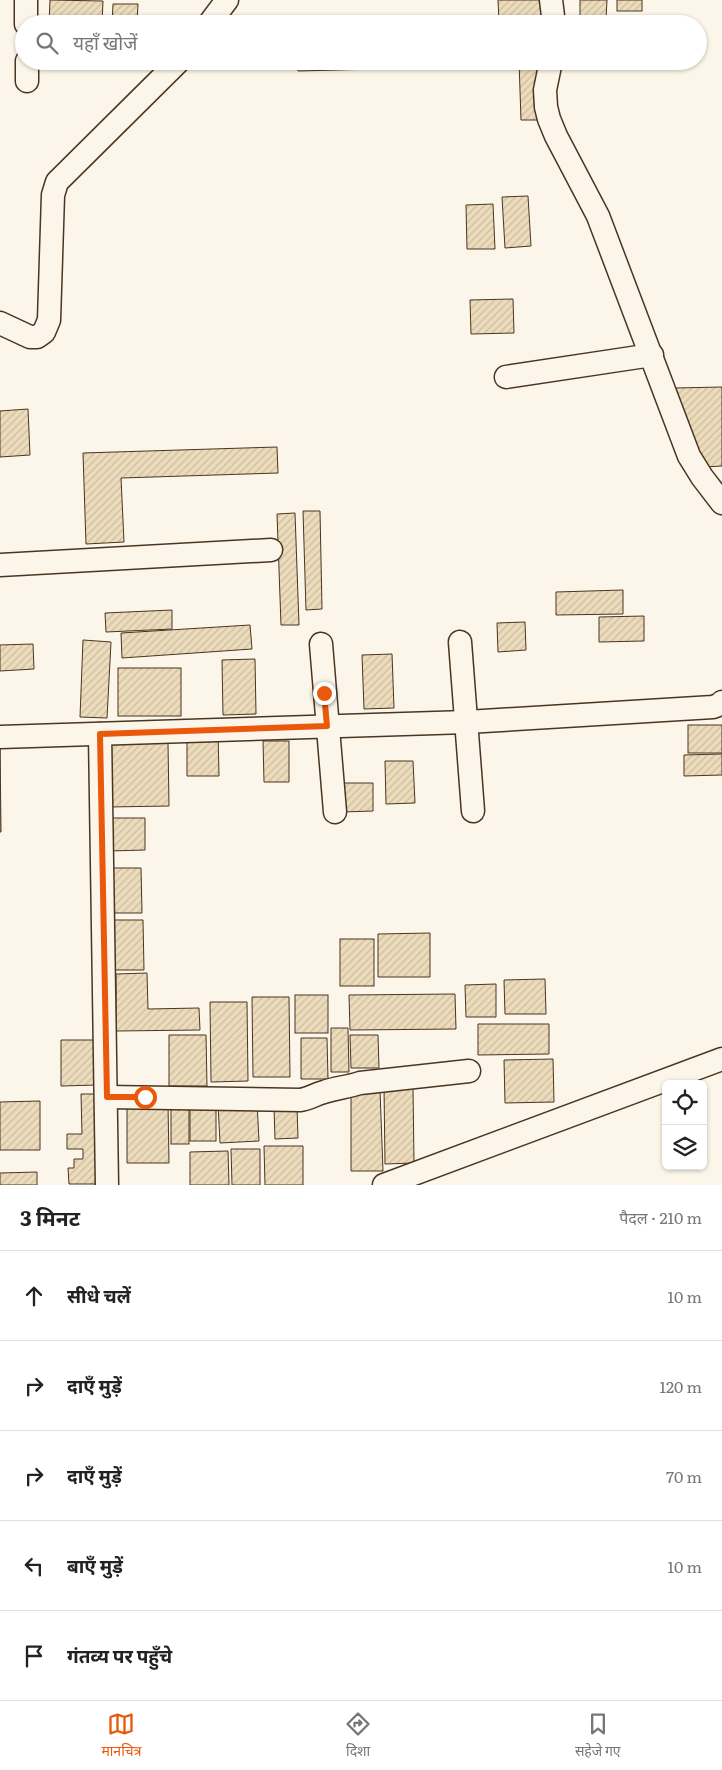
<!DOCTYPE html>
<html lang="hi">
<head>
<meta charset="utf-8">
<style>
	:root { --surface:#fff; --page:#f6f6f6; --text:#222; --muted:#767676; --line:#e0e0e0; --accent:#ea580c }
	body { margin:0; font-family:Literata,"Noto Sans Devanagari",serif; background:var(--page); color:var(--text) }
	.controls { position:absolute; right:15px; bottom:15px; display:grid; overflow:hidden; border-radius:8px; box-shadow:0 1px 4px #0004 }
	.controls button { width:45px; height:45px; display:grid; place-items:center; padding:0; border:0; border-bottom:1px solid var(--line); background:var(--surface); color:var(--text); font:25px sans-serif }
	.stop { position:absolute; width:15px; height:15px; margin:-11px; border:4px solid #ea580c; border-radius:50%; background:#fff }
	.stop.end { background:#ea580c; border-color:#fff; box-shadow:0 1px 5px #0008 }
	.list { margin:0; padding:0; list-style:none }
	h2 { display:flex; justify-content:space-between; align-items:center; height:65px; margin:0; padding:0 20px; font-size:21px }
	h2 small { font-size:16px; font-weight:400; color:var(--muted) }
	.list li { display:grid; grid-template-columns:32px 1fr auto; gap:15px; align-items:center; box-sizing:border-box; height:90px; padding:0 20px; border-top:1px solid var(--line) }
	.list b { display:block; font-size:19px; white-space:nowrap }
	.list em { font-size:16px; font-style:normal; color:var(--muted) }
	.icon { flex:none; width:28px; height:28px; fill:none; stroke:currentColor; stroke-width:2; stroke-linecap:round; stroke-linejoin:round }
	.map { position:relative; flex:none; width:722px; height:1185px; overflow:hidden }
	.search { position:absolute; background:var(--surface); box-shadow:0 1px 4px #0004; left:15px; right:15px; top:15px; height:55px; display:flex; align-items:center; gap:12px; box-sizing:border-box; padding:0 18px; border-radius:28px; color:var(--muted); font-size:19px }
	.sheet { height:515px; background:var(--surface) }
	nav { display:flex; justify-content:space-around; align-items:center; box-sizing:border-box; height:70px; border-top:1px solid var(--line); background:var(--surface); font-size:14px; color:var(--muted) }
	nav a { display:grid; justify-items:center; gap:2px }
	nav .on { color:var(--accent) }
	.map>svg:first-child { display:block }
	.building { fill:url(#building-hatch); stroke:#4a3520 }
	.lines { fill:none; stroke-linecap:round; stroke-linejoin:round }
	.minor-casing { stroke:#4a3520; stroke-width:25 }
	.minor { stroke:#fbf6e9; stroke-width:22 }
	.route { stroke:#ea580c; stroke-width:6 }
</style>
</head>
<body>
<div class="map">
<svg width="722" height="1185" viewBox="0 0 722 1185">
	<defs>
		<pattern id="building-hatch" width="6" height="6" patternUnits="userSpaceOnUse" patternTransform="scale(1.25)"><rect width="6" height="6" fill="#ecdcbc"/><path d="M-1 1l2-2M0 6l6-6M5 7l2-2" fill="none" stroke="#ccbda1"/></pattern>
	</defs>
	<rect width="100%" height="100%" fill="#fbf6e9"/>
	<!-- building -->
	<g class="building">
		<polygon points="50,0 103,1 102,24 49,24"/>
		<polygon points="498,0 544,0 545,22 499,22"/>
		<polygon points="580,0 607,0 606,19 580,19"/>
		<rect x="617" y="0" width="25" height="11"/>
		<polygon points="113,4 138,4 137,24 112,24"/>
		<polygon points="478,21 478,24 433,24 433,23"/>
		<polygon points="297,61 375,61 376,69 298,71"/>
		<polygon points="434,61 480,61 480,66 435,68"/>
		<polygon points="519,61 540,61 542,120 521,120"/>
		<polygon points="528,196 531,246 505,248 502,197"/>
		<polygon points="493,204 495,249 467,249 466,205"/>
		<polygon points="513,299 514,333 471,334 470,300"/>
		<polygon points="722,387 722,466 705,467 675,388"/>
		<polygon points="28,409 30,455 0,457 0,411"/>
		<polygon points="277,447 278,473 121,478 124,542 86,544 83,453"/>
		<polygon points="303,511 320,511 322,609 306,610"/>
		<polygon points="295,513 299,625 281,625 277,514"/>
		<polygon points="623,590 623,614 556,615 556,592"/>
		<polygon points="172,610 172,629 106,632 105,613"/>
		<polygon points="644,616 644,641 599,642 599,617"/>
		<polygon points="525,622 526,650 498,652 497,623"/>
		<polygon points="250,625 252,649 122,658 121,633"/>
		<polygon points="83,640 111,642 107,718 80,717"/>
		<polygon points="33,644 34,669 0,671 0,645"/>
		<polygon points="392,654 394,708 364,709 362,655"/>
		<polygon points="255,659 256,714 223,715 222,660"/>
		<rect x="118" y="668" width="63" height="48"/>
		<rect x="688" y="725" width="34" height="28"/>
		<polygon points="218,731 219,776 187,776 187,732"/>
		<polygon points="263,741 289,741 289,782 264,782"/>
		<polygon points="107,743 168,743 169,806 108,807"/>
		<polygon points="0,745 1,832 0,832"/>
		<polygon points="722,754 722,775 684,776 684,755"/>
		<polygon points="385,761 413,761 415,803 386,804"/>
		<polygon points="342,783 373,783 373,811 342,812"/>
		<polygon points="109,818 145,818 145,850 109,851"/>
		<polygon points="111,868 141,868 142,913 112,913"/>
		<polygon points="114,920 143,920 144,970 115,970"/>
		<polygon points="430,933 430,977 378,977 378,934"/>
		<rect x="340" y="939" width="34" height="47"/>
		<polygon points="147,973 148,1009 199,1008 200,1030 116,1031 116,974"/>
		<polygon points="545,979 546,1014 505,1014 504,980"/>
		<polygon points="496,984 496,1017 466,1017 465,985"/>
		<polygon points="455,994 456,1029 350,1030 349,995"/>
		<rect x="295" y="995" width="33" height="38"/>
		<polygon points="252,997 289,997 290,1077 253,1077"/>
		<polygon points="210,1002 247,1002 248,1081 211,1082"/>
		<polygon points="478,1024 549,1024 549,1054 478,1055"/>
		<polygon points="331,1028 348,1028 349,1072 331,1072"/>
		<polygon points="169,1035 206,1035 207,1086 169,1086"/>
		<polygon points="350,1035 378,1035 379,1068 351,1068"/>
		<polygon points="301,1038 327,1038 328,1079 301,1079"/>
		<polygon points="61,1040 97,1040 97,1085 61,1086"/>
		<polygon points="553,1059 554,1102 505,1103 504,1060"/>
		<polygon points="384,1087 413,1087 414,1163 385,1164"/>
		<polygon points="380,1090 383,1171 351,1171 351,1091"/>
		<polygon points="81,1094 99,1094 100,1184 69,1184 68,1168 74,1168 74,1159 83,1159 83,1149 67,1149 67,1134 82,1134"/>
		<polygon points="40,1101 40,1150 0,1150 0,1102"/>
		<polygon points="257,1102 259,1141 220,1143 218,1104"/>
		<polygon points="168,1104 169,1163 127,1163 127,1105"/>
		<rect x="171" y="1104" width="18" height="40"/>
		<rect x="190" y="1106" width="26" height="35"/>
		<polygon points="274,1107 297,1107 298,1138 275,1139"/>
		<polygon points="264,1146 303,1146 303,1185 265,1185"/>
		<polygon points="231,1149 260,1149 260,1185 232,1185"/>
		<polygon points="228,1151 229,1185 190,1185 190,1152"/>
		<polygon points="37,1172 37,1185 0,1185 0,1173"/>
	</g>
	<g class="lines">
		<!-- minor casing -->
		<g class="minor-casing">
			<g id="minor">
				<polyline points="26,0 26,24"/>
				<polyline points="551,0 554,24"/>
				<polyline points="209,24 227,0"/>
				<polyline points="27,61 27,81"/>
				<polyline points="551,61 545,90 546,107 549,119 556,136 598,216 689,456 702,477 722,503"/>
				<polyline points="0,323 30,337 37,337 44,332 49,320 53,195 57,182 179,61"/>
				<polyline points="506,377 652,355"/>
				<polyline points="0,565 271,550"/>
				<polyline points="460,642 473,811"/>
				<polyline points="321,644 335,812"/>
				<polyline points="100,734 107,1185"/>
				<polyline points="0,737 467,722 713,707 721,704 722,702"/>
				<path d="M107,1097L300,1100C310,1099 315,1094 324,1092C335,1088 348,1087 360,1083L469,1071"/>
				<polyline points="384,1185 722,1059"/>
			</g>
		</g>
		<!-- minor -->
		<use href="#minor" class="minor"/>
	</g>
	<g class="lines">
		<!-- route -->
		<polyline class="route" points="145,1097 107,1097 100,734 327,726 324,693"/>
	</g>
</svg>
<div class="controls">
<button><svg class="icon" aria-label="locate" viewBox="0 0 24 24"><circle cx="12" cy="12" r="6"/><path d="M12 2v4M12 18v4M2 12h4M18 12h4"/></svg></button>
<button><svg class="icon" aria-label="layers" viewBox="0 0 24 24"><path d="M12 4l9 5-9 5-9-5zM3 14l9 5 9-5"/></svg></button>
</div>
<div class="stop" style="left:145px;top:1097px"></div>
<div class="stop end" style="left:324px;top:693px"></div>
<div class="search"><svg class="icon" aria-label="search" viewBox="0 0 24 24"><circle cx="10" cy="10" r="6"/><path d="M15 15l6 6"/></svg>यहाँ खोजें</div>
</div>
<section class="sheet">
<h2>3 मिनट<small>पैदल · 210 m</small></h2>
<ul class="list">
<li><svg class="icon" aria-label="ahead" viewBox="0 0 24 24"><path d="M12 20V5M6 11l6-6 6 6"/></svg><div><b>सीधे चलें</b></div><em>10 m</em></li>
<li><svg class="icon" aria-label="right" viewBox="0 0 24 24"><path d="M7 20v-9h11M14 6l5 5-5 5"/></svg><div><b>दाएँ मुड़ें</b></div><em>120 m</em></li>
<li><svg class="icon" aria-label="right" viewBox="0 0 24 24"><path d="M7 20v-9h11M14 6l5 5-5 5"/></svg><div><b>दाएँ मुड़ें</b></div><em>70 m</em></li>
<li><svg class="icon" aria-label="left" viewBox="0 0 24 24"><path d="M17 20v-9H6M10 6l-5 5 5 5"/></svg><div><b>बाएँ मुड़ें</b></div><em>10 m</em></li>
<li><svg class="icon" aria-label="arrive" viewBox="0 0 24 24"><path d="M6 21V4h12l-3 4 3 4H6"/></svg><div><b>गंतव्य पर पहुँचे</b></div></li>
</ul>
</section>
<nav>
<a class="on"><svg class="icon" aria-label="map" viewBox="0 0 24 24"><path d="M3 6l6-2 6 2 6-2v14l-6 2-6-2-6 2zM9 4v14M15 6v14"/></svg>मानचित्र</a>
<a><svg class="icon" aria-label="directions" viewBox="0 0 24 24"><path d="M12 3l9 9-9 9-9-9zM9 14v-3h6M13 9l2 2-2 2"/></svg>दिशा</a>
<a><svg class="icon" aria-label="saved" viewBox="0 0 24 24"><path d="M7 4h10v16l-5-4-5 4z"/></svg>सहेजे गए</a>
</nav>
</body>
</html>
